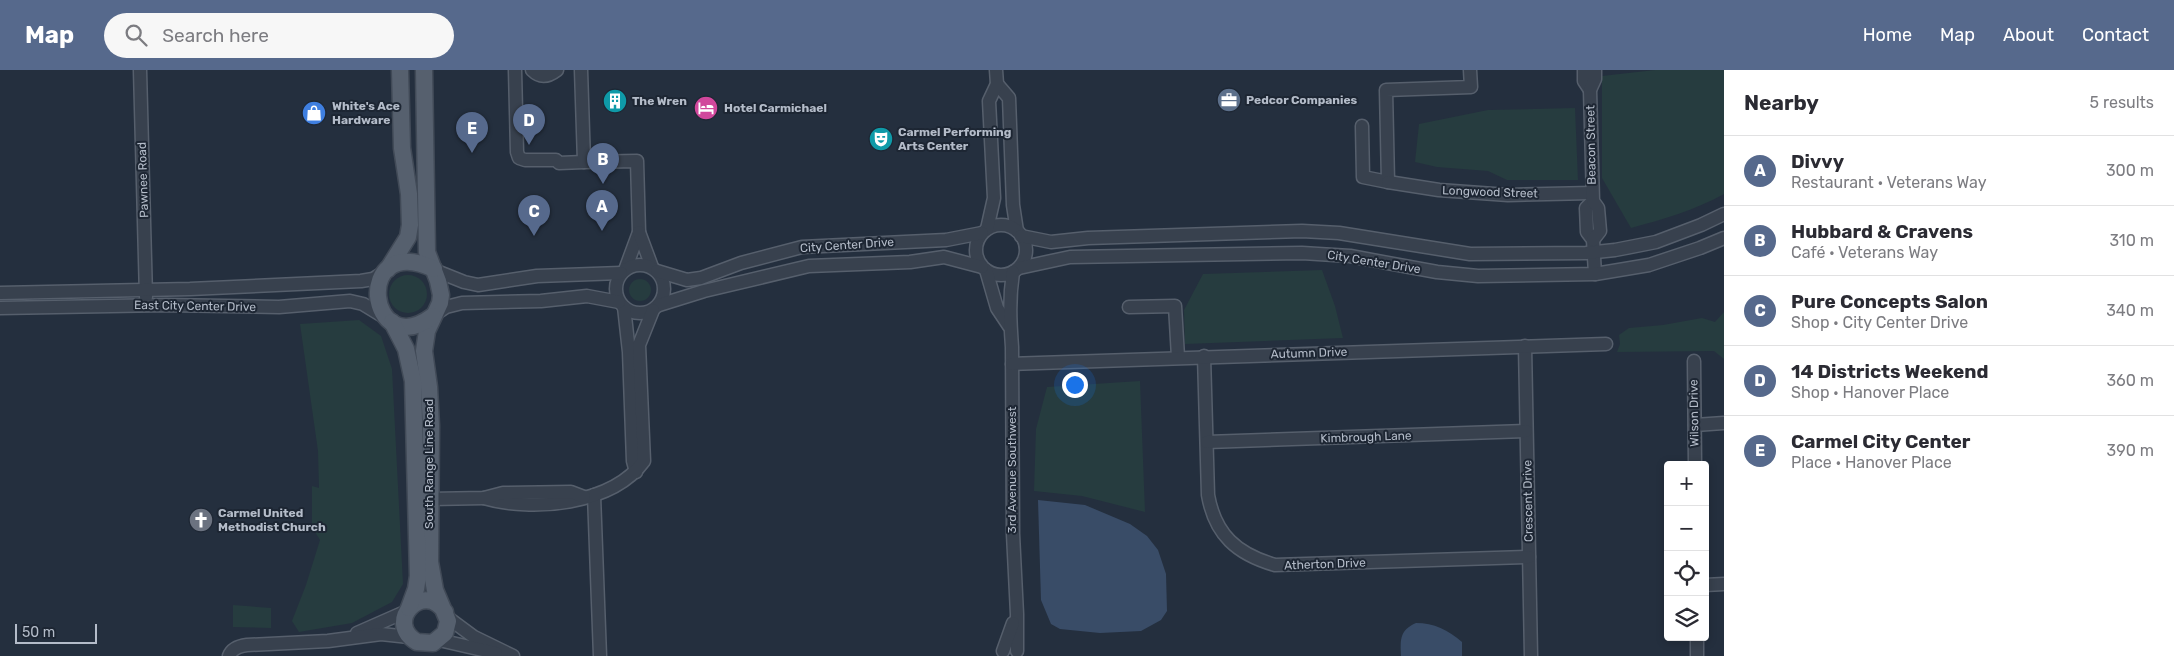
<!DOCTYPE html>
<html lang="en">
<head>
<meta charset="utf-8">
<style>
	:root { --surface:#fff; --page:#f7f7f7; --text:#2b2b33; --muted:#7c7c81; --line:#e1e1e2; --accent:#56698c }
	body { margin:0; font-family:Rubik,sans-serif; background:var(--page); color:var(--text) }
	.controls { position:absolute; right:15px; bottom:15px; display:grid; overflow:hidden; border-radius:5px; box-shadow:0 2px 8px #0003 }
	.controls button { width:45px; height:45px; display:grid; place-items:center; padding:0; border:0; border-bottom:1px solid var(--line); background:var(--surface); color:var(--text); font:25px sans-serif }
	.scale { position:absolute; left:15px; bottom:12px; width:82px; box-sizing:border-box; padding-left:5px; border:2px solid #b4bcc9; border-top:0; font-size:14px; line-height:18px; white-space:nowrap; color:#b4bcc9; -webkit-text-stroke:4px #1d2633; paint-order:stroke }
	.you { position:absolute; left:1074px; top:314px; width:18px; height:18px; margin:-12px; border:4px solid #fff; border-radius:50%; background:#1a73e8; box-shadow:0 0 0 8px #1a73e833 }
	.badge { display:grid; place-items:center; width:32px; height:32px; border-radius:50%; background:var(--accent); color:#fff; font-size:16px; font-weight:700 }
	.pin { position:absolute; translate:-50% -41px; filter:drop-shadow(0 1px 2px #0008) }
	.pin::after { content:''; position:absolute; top:26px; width:18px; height:15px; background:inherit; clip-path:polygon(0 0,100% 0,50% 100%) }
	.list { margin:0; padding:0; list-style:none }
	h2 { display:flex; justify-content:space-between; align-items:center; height:65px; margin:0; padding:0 20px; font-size:21px }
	h2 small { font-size:16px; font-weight:400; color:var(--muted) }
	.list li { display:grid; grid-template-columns:32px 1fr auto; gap:15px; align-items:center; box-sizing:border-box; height:70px; padding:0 20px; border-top:1px solid var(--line) }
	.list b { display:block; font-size:19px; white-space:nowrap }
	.list p { margin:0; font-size:16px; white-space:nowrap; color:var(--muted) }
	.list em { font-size:16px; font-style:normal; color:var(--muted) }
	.icon { flex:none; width:28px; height:28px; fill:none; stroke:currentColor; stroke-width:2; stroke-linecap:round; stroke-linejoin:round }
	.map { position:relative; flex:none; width:1724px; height:586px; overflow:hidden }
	header { display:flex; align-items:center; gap:30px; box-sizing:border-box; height:70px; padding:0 25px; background:var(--accent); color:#fff }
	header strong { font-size:24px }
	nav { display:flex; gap:28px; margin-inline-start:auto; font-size:18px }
	.search { width:350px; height:45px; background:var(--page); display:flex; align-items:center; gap:12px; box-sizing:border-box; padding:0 18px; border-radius:28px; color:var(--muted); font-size:19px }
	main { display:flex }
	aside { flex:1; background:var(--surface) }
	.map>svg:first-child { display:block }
	.green { fill:#263c3f }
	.water { fill:#394c67 }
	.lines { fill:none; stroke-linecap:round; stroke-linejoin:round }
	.minor-casing { stroke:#565f6c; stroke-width:15 }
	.major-casing { stroke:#414a57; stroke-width:19 }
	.minor { stroke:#38414e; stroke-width:12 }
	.major { stroke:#56606e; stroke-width:16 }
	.labels { text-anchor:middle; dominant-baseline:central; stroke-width:4; stroke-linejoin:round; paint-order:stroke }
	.poi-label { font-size:12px; font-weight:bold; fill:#b4bcc9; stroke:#1d2633; text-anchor:start }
	.street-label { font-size:12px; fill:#b4bcc9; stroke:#1d2633 }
</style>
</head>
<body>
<header>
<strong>Map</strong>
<div class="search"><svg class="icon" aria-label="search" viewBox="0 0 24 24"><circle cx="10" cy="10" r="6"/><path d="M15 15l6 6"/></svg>Search here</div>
<nav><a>Home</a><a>Map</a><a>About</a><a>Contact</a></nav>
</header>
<main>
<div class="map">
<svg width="1724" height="586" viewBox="0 0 1724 586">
	<rect width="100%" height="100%" fill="#242f3e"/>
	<!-- green -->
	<g class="green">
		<path d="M1655,0H1724V124C1695,140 1664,149 1631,158L1602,108V6Z"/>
		<polygon points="1575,38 1578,110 1507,110 1488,101 1437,97 1415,92 1419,54 1488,40"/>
		<polygon points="1322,200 1335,236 1343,268 1185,274 1184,240 1203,204"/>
		<circle cx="408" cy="224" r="19"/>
		<circle cx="640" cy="220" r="11"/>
		<polygon points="1724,242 1724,289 1714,281 1617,282 1620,274 1619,265 1629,258 1663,255 1702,248 1715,252"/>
		<polygon points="359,250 381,266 392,299 403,514 392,532 352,553 299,562 292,551 306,515 320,470 312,457 312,416 319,418 318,381 300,254"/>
		<polygon points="1140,311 1145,442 1082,426 1034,421 1036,359 1047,317"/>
		<polygon points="233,535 271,538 271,558 233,557"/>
	</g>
	<!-- water -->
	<g class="water">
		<polygon points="1038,430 1085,435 1130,454 1147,466 1158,480 1166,504 1167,541 1161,550 1141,561 1100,563 1060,559 1051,554 1041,530"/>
		<path d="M1416,553C1434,553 1448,560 1462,572V586H1401C1400,569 1400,560 1416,553Z"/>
	</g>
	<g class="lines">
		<!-- minor casing -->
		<g class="minor-casing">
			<g id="minor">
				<polyline points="140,0 146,227"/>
				<polyline points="515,0 517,82 519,88 525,90 556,90 559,93 584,92"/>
				<path d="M532,0C540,8 548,7 557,0"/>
				<polyline points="581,0 584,92 637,91 639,162 625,200"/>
				<polyline points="1584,0 1584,11 1590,20"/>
				<polyline points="997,14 1009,28 1013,135 1017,161"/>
				<polyline points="1362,56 1363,107 1388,112 1386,20 1471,17 1470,0"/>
				<polyline points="1388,112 1439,120 1508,125 1592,123"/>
				<polyline points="1593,131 1586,138 1587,162 1593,170 1595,204"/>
				<circle cx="1001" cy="180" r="25"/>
				<polyline points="987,159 994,128 989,31 997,14 996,0"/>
				<polyline points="639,162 652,197"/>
				<polyline points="1021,166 1051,172 1088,168 1302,161 1339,163 1470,184 1586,183 1615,180 1656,172 1701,155 1724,144"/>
				<polyline points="1593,170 1600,161 1598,138 1593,131 1590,20 1595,9 1595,0"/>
				<circle cx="640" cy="219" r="24"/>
				<polyline points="1019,198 1070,187 1302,183 1350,186 1437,202 1478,206 1595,204 1649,195 1700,178 1724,168"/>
				<polyline points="434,200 464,212 478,215 537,206 621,203"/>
				<polyline points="986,200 997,238 1009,256"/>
				<polyline points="657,201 687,210 701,208 741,193 802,177 946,170 982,163"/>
				<path d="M1013,202C1009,229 1010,250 1012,277L1013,464L1017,544V581"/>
				<polyline points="0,223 190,219 361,211 373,209 386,201"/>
				<polyline points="659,235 704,221 809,196 910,192 944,187 982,197"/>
				<polyline points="624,237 629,282 633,391 636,402"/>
				<polyline points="1129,237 1175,236 1178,287"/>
				<polyline points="0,238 166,235 279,237 350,231 363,234 386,248"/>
				<polyline points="434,245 446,237 462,233 541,231 587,226 619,232"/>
				<polyline points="1525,276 1531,586"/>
				<path d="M1204,286L1208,425C1215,465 1237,484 1275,495L1529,487"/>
				<polyline points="1694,291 1695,395"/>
				<polyline points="1012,294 1606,274"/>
				<polyline points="1695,355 1724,353"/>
				<polyline points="1207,372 1526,361"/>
				<polyline points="594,425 600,586"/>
				<path d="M484,428C532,442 612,435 644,391L639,275L653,240"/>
				<polyline points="430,429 484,428 503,423 571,422 584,427"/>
				<polyline points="1705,515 1724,514"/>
				<polyline points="447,547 474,567 513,586"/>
				<polyline points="357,563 407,541"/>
				<polyline points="1697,567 1697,586"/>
				<polyline points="439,570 496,583"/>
				<polyline points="1003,581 1013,553"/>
				<path d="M229,586C232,578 239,576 247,575L328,571L381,564L409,567"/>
			</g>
		</g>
		<!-- major casing -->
		<g class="major-casing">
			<g id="major">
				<path d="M424,0L427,182L438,211L441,225L440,233L427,261L424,281L429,317L431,356L430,492L435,520L448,551L445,563L433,573L417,572C383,552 424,510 445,542"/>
				<polyline points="388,199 408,167 410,155 409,124 402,78 400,0"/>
				<path d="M433,246C367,295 352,160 434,199"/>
				<polyline points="392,252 406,279 413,311 418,506 416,519 409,538"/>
			</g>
		</g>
		<!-- minor -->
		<use href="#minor" class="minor"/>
		<!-- major -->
		<use href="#major" class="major"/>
	</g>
	<!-- icons -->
	<defs>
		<g id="office-disc" transform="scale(1.25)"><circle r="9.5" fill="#5c6f8a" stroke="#1d2633"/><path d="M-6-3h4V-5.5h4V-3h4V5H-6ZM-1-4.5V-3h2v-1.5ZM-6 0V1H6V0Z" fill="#fff"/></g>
		<g id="building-disc" transform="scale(1.25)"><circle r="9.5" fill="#0f9aa8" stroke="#1d2633"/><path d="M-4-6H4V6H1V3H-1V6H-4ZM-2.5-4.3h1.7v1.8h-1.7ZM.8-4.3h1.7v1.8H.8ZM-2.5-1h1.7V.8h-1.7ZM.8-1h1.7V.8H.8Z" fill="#fff"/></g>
		<g id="hotel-disc" transform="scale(1.25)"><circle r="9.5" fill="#d1479c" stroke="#1d2633"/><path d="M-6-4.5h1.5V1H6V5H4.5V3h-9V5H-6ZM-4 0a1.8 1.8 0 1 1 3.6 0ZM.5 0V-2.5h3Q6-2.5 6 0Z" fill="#fff"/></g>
		<g id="shop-disc" transform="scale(1.25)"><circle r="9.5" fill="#3f7fe0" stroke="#1d2633"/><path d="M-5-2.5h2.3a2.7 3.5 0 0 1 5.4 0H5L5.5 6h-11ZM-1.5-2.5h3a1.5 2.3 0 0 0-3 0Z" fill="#fff"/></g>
		<g id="theatre-disc" transform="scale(1.25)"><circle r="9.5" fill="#0f9aa8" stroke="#1d2633"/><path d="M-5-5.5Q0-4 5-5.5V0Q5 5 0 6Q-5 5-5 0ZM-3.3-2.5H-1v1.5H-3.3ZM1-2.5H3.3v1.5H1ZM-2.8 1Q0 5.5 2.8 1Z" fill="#fff"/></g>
		<g id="church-disc" transform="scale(1.25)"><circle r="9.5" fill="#6b7280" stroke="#1d2633"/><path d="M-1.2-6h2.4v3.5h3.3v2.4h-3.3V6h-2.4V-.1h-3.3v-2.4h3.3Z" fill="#fff"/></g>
	</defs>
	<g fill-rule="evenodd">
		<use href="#office-disc" x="1229" y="30"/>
		<use href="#building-disc" x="615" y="31"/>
		<use href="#hotel-disc" x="706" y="38"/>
		<use href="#shop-disc" x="314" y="43"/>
		<use href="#theatre-disc" x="881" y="69"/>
		<use href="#church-disc" x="201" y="450"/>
	</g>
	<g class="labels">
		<!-- poi labels -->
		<g class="poi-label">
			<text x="1246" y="30">Pedcor Companies</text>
			<text x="632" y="31">The Wren</text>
			<text x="332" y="36">White's Ace<tspan x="332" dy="14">Hardware</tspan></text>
			<text x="724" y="38">Hotel Carmichael</text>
			<text x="898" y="62">Carmel Performing<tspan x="898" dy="14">Arts Center</tspan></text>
			<text x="218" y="443">Carmel United<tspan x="218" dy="14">Methodist Church</tspan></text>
		</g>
		<!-- street labels -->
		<g class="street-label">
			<text transform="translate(1591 75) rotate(-91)">Beacon Street</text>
			<text transform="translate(143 110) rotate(-92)">Pawnee Road</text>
			<text transform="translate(1490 122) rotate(2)">Longwood Street</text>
			<text transform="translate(847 175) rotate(-4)">City Center Drive</text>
			<text transform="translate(1374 192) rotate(9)">City Center Drive</text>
			<text transform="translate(195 236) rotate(1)">East City Center Drive</text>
			<text transform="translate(1309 283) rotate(-2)">Autumn Drive</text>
			<text transform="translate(1694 343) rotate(-91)">Wilson Drive</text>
			<text transform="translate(1366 367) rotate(-2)">Kimbrough Lane</text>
			<text transform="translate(429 394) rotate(-90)">South Range Line Road</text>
			<text transform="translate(1012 400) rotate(-90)">3rd Avenue Southwest</text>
			<text transform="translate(1528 431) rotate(-91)">Crescent Drive</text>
			<text transform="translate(1325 494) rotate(-2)">Atherton Drive</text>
		</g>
	</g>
</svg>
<div class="controls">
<button>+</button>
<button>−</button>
<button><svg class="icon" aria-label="locate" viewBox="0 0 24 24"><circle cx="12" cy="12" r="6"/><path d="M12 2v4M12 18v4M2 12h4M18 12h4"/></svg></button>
<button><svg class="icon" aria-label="layers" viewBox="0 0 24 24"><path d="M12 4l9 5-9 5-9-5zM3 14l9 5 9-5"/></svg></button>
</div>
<div class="scale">50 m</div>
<div class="you"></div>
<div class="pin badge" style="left:602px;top:161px">A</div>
<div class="pin badge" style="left:603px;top:114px">B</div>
<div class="pin badge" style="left:534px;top:166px">C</div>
<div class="pin badge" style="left:529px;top:75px">D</div>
<div class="pin badge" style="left:472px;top:83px">E</div>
</div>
<aside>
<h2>Nearby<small>5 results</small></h2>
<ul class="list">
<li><span class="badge">A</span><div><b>Divvy</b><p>Restaurant · Veterans Way</p></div><em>300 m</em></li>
<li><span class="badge">B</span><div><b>Hubbard &amp; Cravens</b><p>Café · Veterans Way</p></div><em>310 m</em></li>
<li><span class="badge">C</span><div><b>Pure Concepts Salon</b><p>Shop · City Center Drive</p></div><em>340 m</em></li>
<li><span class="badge">D</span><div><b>14 Districts Weekend</b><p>Shop · Hanover Place</p></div><em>360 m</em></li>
<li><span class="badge">E</span><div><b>Carmel City Center</b><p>Place · Hanover Place</p></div><em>390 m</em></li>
</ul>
</aside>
</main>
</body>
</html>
